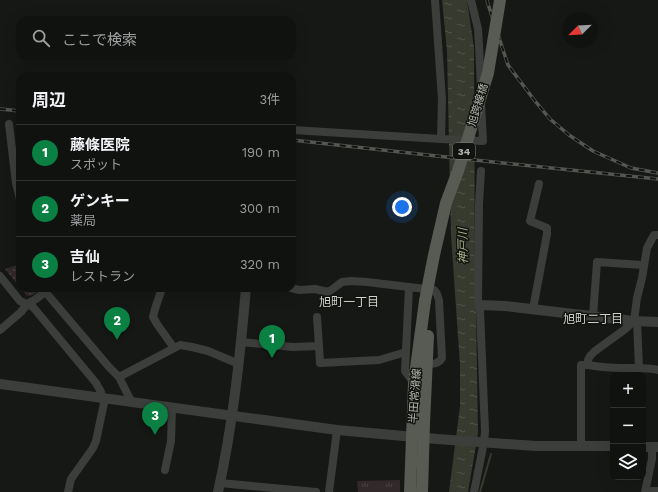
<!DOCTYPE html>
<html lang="ja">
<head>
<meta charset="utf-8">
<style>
	:root { --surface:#101210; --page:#191b19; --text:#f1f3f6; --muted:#9c9e9f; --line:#303230; --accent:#0b8043 }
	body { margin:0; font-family:"Work Sans","Noto Sans JP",sans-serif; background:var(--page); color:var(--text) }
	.controls { position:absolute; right:12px; bottom:12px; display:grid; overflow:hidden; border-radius:8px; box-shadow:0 4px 16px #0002 }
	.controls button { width:36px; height:36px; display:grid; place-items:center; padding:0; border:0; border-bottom:1px solid var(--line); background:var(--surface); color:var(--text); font:20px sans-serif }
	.compass { position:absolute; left:562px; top:12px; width:36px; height:36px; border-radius:50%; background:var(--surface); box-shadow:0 4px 16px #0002; rotate:246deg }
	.you { position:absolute; left:402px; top:207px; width:14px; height:14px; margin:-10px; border:3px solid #fff; border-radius:50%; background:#1a73e8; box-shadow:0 0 0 6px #1a73e833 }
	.badge { display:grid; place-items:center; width:26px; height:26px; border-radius:50%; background:var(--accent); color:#fff; font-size:13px; font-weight:700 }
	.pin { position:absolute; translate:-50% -33px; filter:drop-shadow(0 1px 2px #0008) }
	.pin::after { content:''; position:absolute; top:21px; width:14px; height:12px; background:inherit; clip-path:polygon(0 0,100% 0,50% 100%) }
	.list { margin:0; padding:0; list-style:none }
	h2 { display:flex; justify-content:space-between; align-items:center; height:52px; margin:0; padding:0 16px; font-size:17px }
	h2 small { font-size:13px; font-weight:400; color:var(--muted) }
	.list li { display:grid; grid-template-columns:26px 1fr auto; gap:12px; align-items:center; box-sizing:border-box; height:56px; padding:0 16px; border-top:1px solid var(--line) }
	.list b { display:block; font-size:15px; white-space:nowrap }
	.list p { margin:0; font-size:13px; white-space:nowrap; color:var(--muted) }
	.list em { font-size:13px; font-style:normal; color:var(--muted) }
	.icon { flex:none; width:22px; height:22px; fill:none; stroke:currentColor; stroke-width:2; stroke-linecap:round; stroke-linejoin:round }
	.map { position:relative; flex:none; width:658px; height:492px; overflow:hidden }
	.search { position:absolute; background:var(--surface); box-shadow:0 4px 16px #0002; left:16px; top:16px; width:280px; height:44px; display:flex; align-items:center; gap:10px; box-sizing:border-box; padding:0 14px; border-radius:12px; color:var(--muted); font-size:15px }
	.panel { position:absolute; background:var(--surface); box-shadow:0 4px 16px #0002; left:16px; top:72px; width:280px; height:220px; border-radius:12px }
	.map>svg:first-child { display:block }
	.grass { fill:url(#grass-tufts) }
	.park { fill:url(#park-dots) }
	.water { fill:url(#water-ripples) }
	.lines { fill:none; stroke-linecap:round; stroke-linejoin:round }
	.stream { stroke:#373a2e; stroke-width:2 }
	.minor { stroke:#3b3e3a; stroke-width:8 }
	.tertiary { stroke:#3b3e3a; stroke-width:10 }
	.primary { stroke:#575b54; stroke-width:12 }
	.rail-casing { stroke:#545751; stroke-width:3.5 }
	.rail { stroke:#111311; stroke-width:2; stroke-dasharray:6; stroke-linecap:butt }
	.primary-bridge { stroke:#575b54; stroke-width:12 }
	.labels { text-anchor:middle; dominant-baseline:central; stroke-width:3; stroke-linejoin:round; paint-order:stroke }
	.shield { fill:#111311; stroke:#80857c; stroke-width:1 }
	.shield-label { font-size:10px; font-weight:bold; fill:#b0b6aa }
	.street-label { font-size:11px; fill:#b0b6aa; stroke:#111311 }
	.water-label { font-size:12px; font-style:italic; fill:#a3ad84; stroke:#111311 }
	.neighbourhood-label { font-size:12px; fill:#ced3ca; stroke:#111311 }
</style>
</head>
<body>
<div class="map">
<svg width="658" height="492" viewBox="0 0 658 492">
	<defs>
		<pattern id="grass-tufts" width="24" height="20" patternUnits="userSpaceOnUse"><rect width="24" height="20" fill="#31292a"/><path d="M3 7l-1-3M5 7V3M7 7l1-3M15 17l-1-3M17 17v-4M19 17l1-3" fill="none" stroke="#4c4646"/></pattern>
		<pattern id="park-dots" width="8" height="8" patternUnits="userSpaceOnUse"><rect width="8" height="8" fill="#31292a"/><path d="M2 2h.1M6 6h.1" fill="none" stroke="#4c4646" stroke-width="1.8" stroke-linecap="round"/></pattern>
		<pattern id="water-ripples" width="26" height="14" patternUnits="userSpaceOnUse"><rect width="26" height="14" fill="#373a2e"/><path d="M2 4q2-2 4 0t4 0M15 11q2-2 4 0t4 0" fill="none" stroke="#51544a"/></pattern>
	</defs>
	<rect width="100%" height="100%" fill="#161816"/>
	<!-- grass -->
	<polygon class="grass" points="400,480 400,492 358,492 357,481"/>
	<!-- park -->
	<polygon class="park" points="20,264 20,288 37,288 38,291 33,295 27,296 5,269"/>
	<!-- water -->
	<polygon class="water" points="442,0 467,0 474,48 475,298 476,311 478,433 468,492 449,492 460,406 460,365 451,235 447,51"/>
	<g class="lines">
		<!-- stream -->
		<polyline class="stream" points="480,492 491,454"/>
		<!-- minor -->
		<g class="minor">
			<polyline points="471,0 478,29 479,45 481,88"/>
			<polyline points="9,124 16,183 20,199"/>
			<polyline points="292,130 441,139 442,99 435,0"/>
			<polyline points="441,139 483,141 481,103"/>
			<polyline points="0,276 20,301 33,307 96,383 101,392 104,403 96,441 93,448 71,479 68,492"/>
			<polyline points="42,288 109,367 119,377 131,401"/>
			<path d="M162,288C159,298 155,307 153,317L157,324L174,348"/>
			<polyline points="291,288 299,290 315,289 328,292 334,288 342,282 351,281 367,282 409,287"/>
			<polyline points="533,309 547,234 547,228 530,221 539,184"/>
			<polyline points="593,316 597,262 643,265"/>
			<polyline points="317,317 319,346"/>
			<polyline points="637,321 639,368"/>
			<polyline points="0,330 21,312 27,304 36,299 45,292"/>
			<polyline points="241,342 293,347 319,346 320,363 379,360 406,352"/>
			<path d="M588,365C599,367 611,368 623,368C635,368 647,367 658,370"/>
			<polyline points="119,377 180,345 192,347 208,351 239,364"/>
			<path d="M414,383L405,371L409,287L434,290L437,294L439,300L442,358C439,364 433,364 426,364"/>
			<polyline points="581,446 581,365 588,365 588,360 590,356 595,351 624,330 634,321 637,298 642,278 647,248 654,235 658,235"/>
			<polyline points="165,470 171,441 172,407"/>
			<polyline points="220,483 316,492"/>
			<polyline points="646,491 658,491"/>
			<polyline points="329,492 337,430"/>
			<polyline points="474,492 484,442 485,431 480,310 478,300 479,204 481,171"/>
			<polyline points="645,492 652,459 652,447"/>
		</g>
		<!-- tertiary -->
		<g class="tertiary">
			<polyline points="479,305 505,306 634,321 658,322"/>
			<polyline points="0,384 337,430 437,439 536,446 613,446"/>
			<polyline points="643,447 658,447"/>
			<path d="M218,492C233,425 240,356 246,288"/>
		</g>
		<!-- primary -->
		<g class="primary">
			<polyline points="410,492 414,383 425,301"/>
			<polyline points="422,492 424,423 428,336"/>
		</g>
		<!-- rail casing -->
		<g class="rail-casing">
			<g id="rail">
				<polyline points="487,0 488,4 508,65 535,101 550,119 569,135 593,151 631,168 658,173"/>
				<polyline points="0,109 20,111"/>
				<polyline points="292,140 446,157 658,179"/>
			</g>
		</g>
		<!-- rail -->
		<use href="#rail" class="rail"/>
		<!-- primary-bridge -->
		<polyline class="primary-bridge" points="425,301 434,255 446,203 458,171 488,73 500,0"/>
	</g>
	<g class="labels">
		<!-- shield labels -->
		<rect class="shield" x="453" y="143" width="22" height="16" rx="3"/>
		<g class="shield-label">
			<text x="464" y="151">34</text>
		</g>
		<!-- street labels -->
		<g class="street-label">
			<text transform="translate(478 105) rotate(-73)">旭跨線橋</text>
			<text transform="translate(415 396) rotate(-86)">半田常滑線</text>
		</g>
		<!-- water labels -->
		<g class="water-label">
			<text transform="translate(463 246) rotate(-91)">神戸川</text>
		</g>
		<!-- neighbourhood labels -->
		<g class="neighbourhood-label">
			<text x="349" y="302">旭町一丁目</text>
			<text x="593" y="319">旭町二丁目</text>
		</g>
	</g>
</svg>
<div class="controls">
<button>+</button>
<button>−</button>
<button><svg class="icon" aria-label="layers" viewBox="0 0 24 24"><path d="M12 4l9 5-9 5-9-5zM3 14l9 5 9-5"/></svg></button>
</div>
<svg class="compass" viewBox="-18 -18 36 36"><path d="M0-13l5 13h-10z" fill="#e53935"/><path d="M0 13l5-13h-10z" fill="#9c9e9f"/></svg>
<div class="you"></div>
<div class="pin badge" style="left:272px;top:358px">1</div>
<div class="pin badge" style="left:117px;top:340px">2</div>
<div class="pin badge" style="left:155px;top:435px">3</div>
<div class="search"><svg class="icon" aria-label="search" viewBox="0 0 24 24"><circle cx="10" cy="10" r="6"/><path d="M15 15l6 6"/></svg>ここで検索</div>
<section class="panel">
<h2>周辺<small>3件</small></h2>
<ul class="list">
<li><span class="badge">1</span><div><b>藤條医院</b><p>スポット</p></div><em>190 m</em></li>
<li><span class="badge">2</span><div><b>ゲンキー</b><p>薬局</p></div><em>300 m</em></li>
<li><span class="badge">3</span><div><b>吉仙</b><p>レストラン</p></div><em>320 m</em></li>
</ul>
</section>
</div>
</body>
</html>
